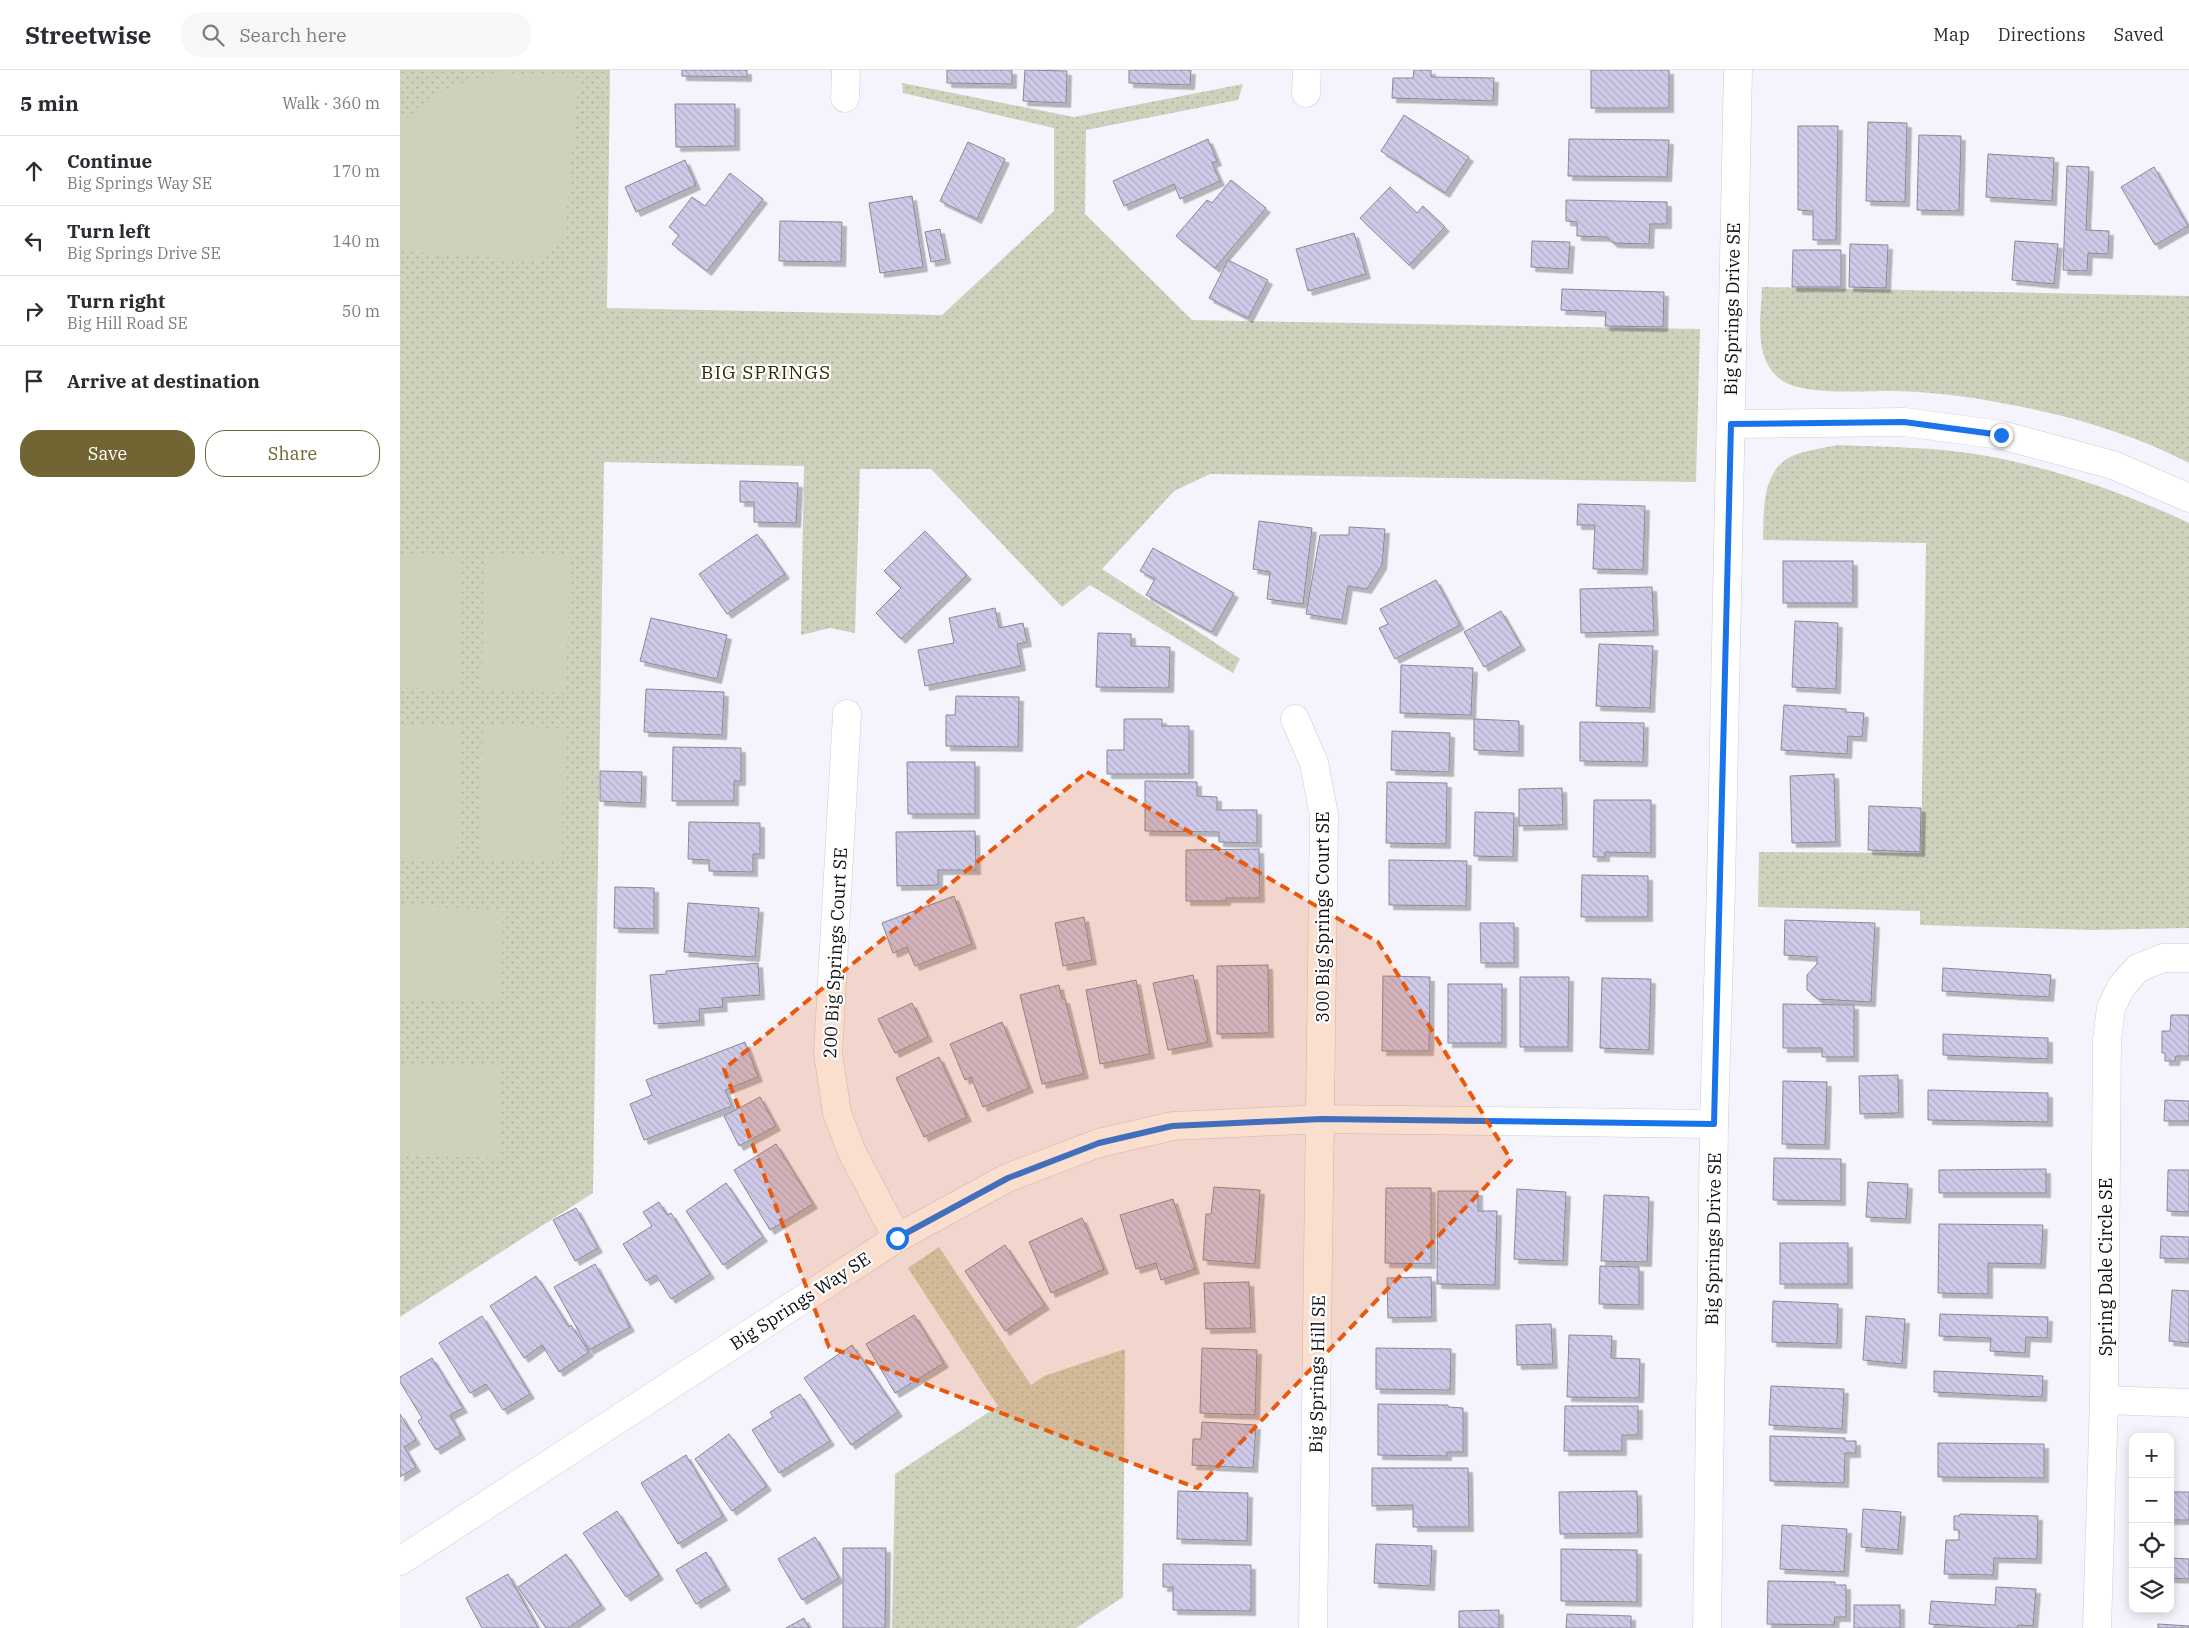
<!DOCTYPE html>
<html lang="en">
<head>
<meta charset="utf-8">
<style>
	:root { --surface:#fff; --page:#f7f7f7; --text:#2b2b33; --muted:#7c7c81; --line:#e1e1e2; --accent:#716633 }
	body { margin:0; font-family:"IBM Plex Serif",serif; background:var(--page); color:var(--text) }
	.controls { position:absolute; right:15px; bottom:15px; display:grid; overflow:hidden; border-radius:10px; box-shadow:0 2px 12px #0003 }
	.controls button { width:45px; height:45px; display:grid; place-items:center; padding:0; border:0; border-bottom:1px solid var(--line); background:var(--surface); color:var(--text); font:25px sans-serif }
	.stop { position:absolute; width:15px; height:15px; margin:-11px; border:4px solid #1a73e8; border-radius:50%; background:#fff }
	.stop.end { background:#1a73e8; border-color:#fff; box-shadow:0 1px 5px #0008 }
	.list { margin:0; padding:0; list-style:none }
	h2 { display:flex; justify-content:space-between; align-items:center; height:65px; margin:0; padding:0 20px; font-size:21px }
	h2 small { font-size:16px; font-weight:400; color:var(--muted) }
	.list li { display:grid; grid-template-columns:32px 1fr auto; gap:15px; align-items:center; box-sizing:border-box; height:70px; padding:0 20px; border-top:1px solid var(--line) }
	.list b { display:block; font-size:19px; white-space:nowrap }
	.list p { margin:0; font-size:16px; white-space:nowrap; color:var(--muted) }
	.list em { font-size:16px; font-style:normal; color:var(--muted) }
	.actions { display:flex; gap:10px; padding:15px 20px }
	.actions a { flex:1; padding:11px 0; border:1px solid var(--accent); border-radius:20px; text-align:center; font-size:18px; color:var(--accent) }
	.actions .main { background:var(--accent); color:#fff }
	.icon { flex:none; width:28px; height:28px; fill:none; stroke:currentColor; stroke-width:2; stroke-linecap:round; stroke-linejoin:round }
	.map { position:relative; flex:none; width:1789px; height:1558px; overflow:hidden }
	header { display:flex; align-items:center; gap:30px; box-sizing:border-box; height:70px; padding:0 25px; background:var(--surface); border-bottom:1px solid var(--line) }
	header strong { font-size:24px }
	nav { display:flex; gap:28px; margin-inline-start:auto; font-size:18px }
	.search { width:350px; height:45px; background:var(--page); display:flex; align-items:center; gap:12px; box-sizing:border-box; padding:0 18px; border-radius:20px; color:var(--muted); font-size:19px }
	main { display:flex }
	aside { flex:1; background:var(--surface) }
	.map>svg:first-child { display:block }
	.grass { fill:url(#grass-dots) }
	.pitch { fill:#ced1bc }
	.building { fill:url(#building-back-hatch); stroke:#8a8895; filter:url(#shadow) }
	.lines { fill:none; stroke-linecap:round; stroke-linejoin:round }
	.street-casing { stroke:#cccbd8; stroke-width:29 }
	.street { stroke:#fff; stroke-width:28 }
	.route { stroke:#1a73e8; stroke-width:6 }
	.marked { fill:#e8590c; fill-opacity:0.2; stroke:#e8590c; stroke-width:4; stroke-dasharray:10 6; stroke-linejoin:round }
	.labels { text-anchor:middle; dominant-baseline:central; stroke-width:4.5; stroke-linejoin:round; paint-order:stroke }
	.street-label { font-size:18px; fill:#0f0e13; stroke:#fff }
	.neighbourhood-label { font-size:19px; letter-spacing:1px; fill:#342c00; stroke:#fff }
</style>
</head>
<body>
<header>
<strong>Streetwise</strong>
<div class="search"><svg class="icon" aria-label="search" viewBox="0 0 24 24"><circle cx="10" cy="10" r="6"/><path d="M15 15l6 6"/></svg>Search here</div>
<nav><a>Map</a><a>Directions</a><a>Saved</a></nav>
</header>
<main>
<aside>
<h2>5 min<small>Walk · 360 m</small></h2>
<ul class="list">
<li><svg class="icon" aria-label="ahead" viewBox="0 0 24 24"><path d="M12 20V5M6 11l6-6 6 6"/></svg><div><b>Continue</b><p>Big Springs Way SE</p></div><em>170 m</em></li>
<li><svg class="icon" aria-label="left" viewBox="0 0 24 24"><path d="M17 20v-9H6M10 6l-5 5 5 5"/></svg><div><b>Turn left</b><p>Big Springs Drive SE</p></div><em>140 m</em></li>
<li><svg class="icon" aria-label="right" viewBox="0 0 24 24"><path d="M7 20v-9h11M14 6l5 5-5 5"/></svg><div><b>Turn right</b><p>Big Hill Road SE</p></div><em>50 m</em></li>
<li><svg class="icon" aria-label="arrive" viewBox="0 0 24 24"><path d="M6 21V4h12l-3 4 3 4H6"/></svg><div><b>Arrive at destination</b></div></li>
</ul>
<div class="actions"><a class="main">Save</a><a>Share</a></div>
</aside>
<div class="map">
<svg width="1789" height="1558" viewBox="0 0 1789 1558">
	<defs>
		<pattern id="grass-dots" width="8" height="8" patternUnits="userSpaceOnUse" patternTransform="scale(1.25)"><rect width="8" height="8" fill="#ced1bc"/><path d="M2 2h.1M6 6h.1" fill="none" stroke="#b0b2a1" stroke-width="1.8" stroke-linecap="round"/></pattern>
		<pattern id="building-back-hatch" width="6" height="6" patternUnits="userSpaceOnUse" patternTransform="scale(1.25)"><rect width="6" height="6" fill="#cfcae8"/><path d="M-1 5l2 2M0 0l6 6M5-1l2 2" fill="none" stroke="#b1acc6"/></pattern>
		<filter id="shadow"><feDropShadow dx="4.5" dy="4.5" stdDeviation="0" flood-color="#0004"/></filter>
	</defs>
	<rect width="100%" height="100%" fill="#f5f4fd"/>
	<!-- grass -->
	<g class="grass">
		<polygon points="0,0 210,0 207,238 542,245 654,141 654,58 503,23 502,13 674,47 843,14 838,30 686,60 685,144 792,250 1300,259 1296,412 810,404 774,421 702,499 840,589 833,603 690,515 662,537 531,399 460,399 455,563 430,558 401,565 404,396 204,392 193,1123 0,1247"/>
		<path d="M1362,217L1789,226V393C1732,363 1665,344 1601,333C1567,326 1531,322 1496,321C1467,320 1402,327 1380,309C1353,288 1361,248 1362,217Z"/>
		<path d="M1438,375C1488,377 1538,377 1587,386C1657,399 1725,423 1789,453V858L1693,860L1520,855V841L1358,837L1359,782L1521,783L1526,473L1363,470C1364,441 1361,401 1392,386C1406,380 1423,378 1438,375Z"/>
		<polygon points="539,1177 631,1315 644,1306 725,1279 723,1527 676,1558 492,1558 495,1404 598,1336 508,1198"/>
	</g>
	<!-- pitch -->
	<g class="pitch">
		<polygon points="102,2 179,8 164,169 137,191 0,181 0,54 30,28 64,12"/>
		<polygon points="0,483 62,484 60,619 0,618"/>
		<polygon points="84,483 170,485 166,623 82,619"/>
		<polygon points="0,654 61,656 57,790 0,788"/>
		<polygon points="83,654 164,659 162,791 80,790"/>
		<polygon points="0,836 103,840 101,932 0,930"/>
		<polygon points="0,994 101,997 99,1088 0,1085"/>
	</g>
	<!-- building -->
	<g class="building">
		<polygon points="282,0 347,0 347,7 282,6"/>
		<polygon points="547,0 612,0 612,14 547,13"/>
		<polygon points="625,0 667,1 666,33 623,31"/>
		<polygon points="729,0 791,0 790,15 729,13"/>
		<polygon points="1014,0 1031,0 1031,7 1094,8 1093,31 992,28 993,8 1013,8"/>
		<rect x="1191" y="0" width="78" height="38"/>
		<polygon points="275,34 335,34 335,76 276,77"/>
		<polygon points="1004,45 1069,87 1045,123 981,81"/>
		<polygon points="1468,52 1507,53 1505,132 1466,131"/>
		<polygon points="1398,56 1438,56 1436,170 1413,170 1413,141 1398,140"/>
		<polygon points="1519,65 1561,66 1559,141 1517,140"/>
		<polygon points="808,69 817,91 812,93 820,111 780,129 774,114 724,136 713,111"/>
		<polygon points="1169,69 1269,70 1267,107 1168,106"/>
		<polygon points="568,72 605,89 577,149 540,131"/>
		<polygon points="1588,84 1654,88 1652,131 1586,127"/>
		<polygon points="285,90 296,115 236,142 225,117"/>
		<polygon points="1667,96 1689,97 1686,160 1709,161 1708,184 1688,183 1687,201 1663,200"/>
		<polygon points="1754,97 1788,156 1755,175 1721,117"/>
		<polygon points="330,103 363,129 307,201 272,174 279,165 269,157 292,127 305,136"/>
		<polygon points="831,110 866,138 815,198 776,166 807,130 812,133"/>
		<polygon points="990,117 1017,143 1023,136 1045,157 1009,195 960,148"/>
		<polygon points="512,126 523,197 480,203 469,133"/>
		<polygon points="1166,130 1267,132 1267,154 1250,154 1249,174 1213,173 1207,167 1177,166 1177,152 1166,151"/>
		<polygon points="380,151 442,152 441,192 379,191"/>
		<polygon points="540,159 546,189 531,192 525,162"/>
		<polygon points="954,163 966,204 908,221 896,179"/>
		<polygon points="1132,171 1170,172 1168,199 1131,197"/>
		<polygon points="1615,171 1658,174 1654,214 1612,210"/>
		<polygon points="1450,174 1488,175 1486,218 1449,217"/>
		<polygon points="1393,180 1441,180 1441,217 1392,217"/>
		<polygon points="828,190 868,210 848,248 809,228"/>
		<polygon points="1162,219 1264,222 1263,257 1205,256 1206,242 1161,240"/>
		<polygon points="340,411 398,413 396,453 354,452 354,432 340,432"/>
		<polygon points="1178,434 1245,436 1243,500 1193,499 1195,455 1177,455"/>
		<polygon points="859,451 912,458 903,534 867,529 870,502 853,499"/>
		<polygon points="949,457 985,459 982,495 967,519 948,516 942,550 906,544 920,465 949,465"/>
		<polygon points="525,461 567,505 501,569 476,543 501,518 484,501"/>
		<polygon points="357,464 385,504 327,544 299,504"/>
		<polygon points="753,478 834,523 812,562 746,525 755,509 740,501"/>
		<rect x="1383" y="491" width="70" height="42"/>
		<polygon points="1036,510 1060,555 995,589 979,558 988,554 980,539"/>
		<polygon points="1252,517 1254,561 1181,563 1180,519"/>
		<polygon points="595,538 599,558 623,553 627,572 617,574 621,596 525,616 518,580 554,573 549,548"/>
		<polygon points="1101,541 1121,576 1084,597 1064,562"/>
		<polygon points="251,548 327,565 317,609 240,591"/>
		<polygon points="1395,551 1438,553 1436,619 1392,617"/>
		<polygon points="698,563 731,564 731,576 770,577 769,618 696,617"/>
		<polygon points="1199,574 1253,576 1250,638 1196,636"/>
		<polygon points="1001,595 1073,598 1071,645 1000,643"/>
		<polygon points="246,619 324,622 322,665 244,662"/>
		<polygon points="556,626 619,627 618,677 546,676 546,645 555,645"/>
		<polygon points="1384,635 1446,639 1446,642 1464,643 1462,667 1448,666 1447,684 1381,680"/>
		<polygon points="724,649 762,649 762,656 789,656 789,704 707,704 707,680 724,680"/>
		<polygon points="1074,649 1119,651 1119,682 1074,680"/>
		<polygon points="1180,652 1244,653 1243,692 1180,691"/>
		<polygon points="992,661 1050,663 1049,702 991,700"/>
		<polygon points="273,677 341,678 341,711 334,711 334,731 272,731"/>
		<polygon points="507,692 575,692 575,744 508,744"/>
		<polygon points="200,701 242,702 241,733 200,731"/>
		<polygon points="1434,704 1436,772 1392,773 1390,706"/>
		<polygon points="745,711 797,712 797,726 817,727 817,740 857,740 857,773 819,772 819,762 745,761"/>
		<polygon points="987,712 1047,713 1046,774 986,773"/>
		<polygon points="1162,718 1163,755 1119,756 1119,719"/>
		<polygon points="1194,730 1251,730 1251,783 1205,782 1205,787 1193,787"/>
		<polygon points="1469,736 1521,738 1520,782 1468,780"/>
		<polygon points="1075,742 1114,743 1113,787 1074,786"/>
		<polygon points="289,752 360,753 360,784 353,784 353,802 309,801 309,790 288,789"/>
		<polygon points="575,761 576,800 538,800 538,815 497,816 496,762"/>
		<polygon points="859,779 860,828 826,828 826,831 786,831 786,780"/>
		<polygon points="989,790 1067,791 1066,836 989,835"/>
		<polygon points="1182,805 1248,806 1248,847 1181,847"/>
		<polygon points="215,817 254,818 254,859 214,858"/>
		<polygon points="554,826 572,874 515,896 507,877 493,883 482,853"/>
		<polygon points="288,833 359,838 355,887 284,882"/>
		<polygon points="684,847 692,890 663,896 655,853"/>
		<polygon points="1385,850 1475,853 1471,932 1418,929 1407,920 1407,905 1417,894 1417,887 1384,885"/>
		<polygon points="1080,853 1114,853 1114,893 1081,893"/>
		<polygon points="358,893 360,925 322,928 323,937 299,939 300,951 254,954 250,905 266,904 266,901"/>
		<polygon points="868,895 869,963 817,964 817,896"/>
		<polygon points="1543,898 1651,905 1649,927 1542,921"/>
		<polygon points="793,905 808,972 768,980 753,913"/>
		<polygon points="983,906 1030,907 1029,981 982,981"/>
		<polygon points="1120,907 1169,907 1168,977 1120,977"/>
		<polygon points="1202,908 1251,909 1249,980 1200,978"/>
		<polygon points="736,910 750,984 700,994 686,920"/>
		<rect x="1048" y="914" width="54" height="59"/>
		<polygon points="659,915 662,929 665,929 684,1004 642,1014 620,925"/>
		<polygon points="512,933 528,967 495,983 478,949"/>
		<polygon points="1383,934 1454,935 1454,987 1422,987 1422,978 1383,978"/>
		<polygon points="1771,945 1789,945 1789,986 1776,986 1775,991 1765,991 1765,983 1762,983 1762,961 1770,961"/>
		<polygon points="602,952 629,1018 583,1037 571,1007 565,1010 550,974"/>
		<polygon points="1543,964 1648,968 1648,989 1543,985"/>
		<polygon points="345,972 358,1007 325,1020 332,1036 244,1070 230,1034 252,1025 246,1010"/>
		<polygon points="539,987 567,1047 524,1067 496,1008"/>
		<polygon points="1498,1005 1499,1043 1460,1044 1459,1006"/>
		<polygon points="1383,1011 1427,1012 1425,1075 1382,1074"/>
		<polygon points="1528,1020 1648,1023 1648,1052 1528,1050"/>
		<polygon points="360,1027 376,1056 339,1076 324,1046"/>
		<polygon points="1765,1030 1789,1031 1789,1051 1764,1051"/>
		<polygon points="376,1074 413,1134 370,1160 334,1100"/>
		<polygon points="1374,1088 1441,1089 1441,1131 1373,1130"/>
		<polygon points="1646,1099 1646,1123 1539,1123 1539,1100"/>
		<polygon points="1768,1100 1789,1100 1789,1142 1767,1141"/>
		<polygon points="1468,1112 1508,1114 1506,1149 1466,1147"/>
		<polygon points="326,1113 363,1167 323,1195 286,1141"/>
		<polygon points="814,1117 860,1120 855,1194 803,1190 806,1144 811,1144"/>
		<polygon points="986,1118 1031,1118 1031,1194 985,1193"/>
		<polygon points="1117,1119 1166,1122 1163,1191 1114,1189"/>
		<polygon points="1038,1121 1078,1121 1078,1141 1097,1141 1095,1215 1037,1214"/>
		<polygon points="1204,1125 1249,1127 1247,1192 1201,1191"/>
		<polygon points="773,1129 795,1199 761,1210 756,1193 736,1199 720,1145"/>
		<polygon points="259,1132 267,1145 271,1143 310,1204 271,1229 256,1205 246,1211 223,1174 252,1156 243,1142"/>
		<polygon points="176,1138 198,1178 175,1191 153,1150"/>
		<polygon points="682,1148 704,1199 651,1223 629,1172"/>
		<polygon points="1539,1154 1643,1155 1641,1194 1588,1193 1588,1224 1538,1223"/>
		<polygon points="1761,1166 1789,1167 1789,1189 1760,1188"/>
		<rect x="1380" y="1173" width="68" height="41"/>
		<polygon points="605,1175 645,1235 605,1261 565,1201"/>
		<polygon points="195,1194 230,1257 189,1280 154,1217"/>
		<polygon points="1200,1196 1239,1197 1239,1235 1199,1234"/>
		<polygon points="136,1206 169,1257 171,1255 189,1282 159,1302 142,1275 124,1288 90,1236"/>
		<polygon points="1031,1207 1032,1247 988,1248 987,1208"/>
		<polygon points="849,1212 851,1258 806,1259 804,1213"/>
		<polygon points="1772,1220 1789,1221 1789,1273 1769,1271"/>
		<polygon points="1373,1231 1438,1234 1437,1274 1372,1272"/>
		<polygon points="1540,1244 1648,1247 1647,1268 1626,1267 1625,1283 1590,1281 1591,1268 1539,1266"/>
		<polygon points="514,1245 544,1293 495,1323 466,1274"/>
		<polygon points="82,1246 130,1324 103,1340 86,1314 70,1323 39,1273"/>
		<polygon points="1466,1246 1505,1249 1502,1294 1463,1290"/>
		<polygon points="1151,1254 1153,1294 1117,1295 1116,1255"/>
		<polygon points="1169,1265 1212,1266 1211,1288 1240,1289 1239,1328 1167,1327"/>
		<polygon points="452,1275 498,1342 451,1375 404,1308"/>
		<polygon points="802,1278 857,1280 855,1345 800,1343"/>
		<polygon points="976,1278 1051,1279 1050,1320 976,1319"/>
		<polygon points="32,1288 63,1338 50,1345 61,1365 36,1380 18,1351 22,1348 0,1312 0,1307"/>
		<polygon points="1534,1301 1643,1306 1642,1327 1534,1322"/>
		<polygon points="1371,1316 1444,1319 1442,1359 1369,1355"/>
		<polygon points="400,1324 430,1371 379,1403 352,1360 373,1347 370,1342"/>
		<polygon points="978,1334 1048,1335 1048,1337 1063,1338 1063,1382 1047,1382 1047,1386 978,1385"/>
		<polygon points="1165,1336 1238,1336 1238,1365 1222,1365 1222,1381 1164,1381"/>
		<polygon points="0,1344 16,1370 4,1377 16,1397 0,1407"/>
		<polygon points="802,1352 856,1355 853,1398 792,1395 793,1369 801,1369"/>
		<polygon points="329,1364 367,1416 332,1441 295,1389"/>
		<polygon points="1370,1366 1445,1368 1445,1371 1456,1371 1456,1383 1445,1383 1444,1413 1370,1411"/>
		<polygon points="1538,1373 1644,1374 1644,1408 1538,1407"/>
		<polygon points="286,1385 323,1446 278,1474 241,1413"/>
		<polygon points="972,1398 1068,1398 1069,1457 1013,1457 1013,1435 972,1436"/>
		<polygon points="778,1421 848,1423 847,1471 777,1469"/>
		<polygon points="1237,1421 1238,1463 1160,1464 1159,1422"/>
		<rect x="1770" y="1422" width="19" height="28"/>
		<polygon points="1463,1439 1501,1442 1498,1480 1461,1477"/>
		<polygon points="217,1441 259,1505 226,1527 183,1463"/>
		<polygon points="1560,1444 1638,1446 1637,1489 1594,1488 1593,1505 1544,1504 1546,1470 1559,1470 1559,1460 1554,1460 1554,1446 1559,1446"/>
		<polygon points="1382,1455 1447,1459 1444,1502 1380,1499"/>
		<polygon points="415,1467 439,1508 402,1530 378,1489"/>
		<polygon points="976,1474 1032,1476 1030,1516 974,1513"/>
		<polygon points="443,1478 486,1478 485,1558 443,1558"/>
		<polygon points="1161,1479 1237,1480 1237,1532 1161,1531"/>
		<polygon points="306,1482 326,1516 296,1534 276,1500"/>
		<polygon points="166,1484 201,1535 168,1558 146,1558 118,1517"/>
		<polygon points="1770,1488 1789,1489 1789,1509 1770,1508"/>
		<polygon points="763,1494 851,1495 851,1541 773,1540 773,1517 763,1517"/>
		<polygon points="108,1504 138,1558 82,1558 66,1528"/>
		<polygon points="1368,1511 1435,1512 1435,1515 1446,1515 1446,1547 1435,1547 1434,1555 1367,1554"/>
		<polygon points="1596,1517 1636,1519 1633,1556 1618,1555 1617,1558 1588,1558 1529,1554 1531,1531 1595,1535"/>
		<rect x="1454" y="1535" width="46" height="23"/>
		<polygon points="1099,1540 1099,1558 1059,1558 1059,1541"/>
		<polygon points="1167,1544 1231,1546 1231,1558 1166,1558"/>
		<polygon points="404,1548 409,1558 386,1558"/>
		<polygon points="1758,1554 1789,1556 1789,1558 1758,1558"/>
	</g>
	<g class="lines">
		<!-- street casing -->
		<g class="street-casing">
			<g id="street">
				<polyline points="906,23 907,0"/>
				<polyline points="445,28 446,0"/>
				<polyline points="1331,354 1504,352 1601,365 1713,395 1789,428"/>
				<polyline points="447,644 428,983 437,1043 452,1082 497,1168"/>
				<polyline points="895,649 914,693 924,745 913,1558"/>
				<polyline points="1704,1330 1789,1333"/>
				<polyline points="0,1491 497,1168 607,1108 699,1073 773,1056 921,1049 1314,1054"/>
				<polyline points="1307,1558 1314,1054 1321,815 1338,0"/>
				<polyline points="1697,1558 1704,1330 1707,970 1711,938 1721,917 1738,898 1763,888 1789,888"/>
			</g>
		</g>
		<!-- street -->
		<use href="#street" class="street"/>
	</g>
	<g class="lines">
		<!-- route -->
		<polyline class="route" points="497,1168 608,1108 699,1073 772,1056 921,1049 1314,1054 1331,354 1504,352 1601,365"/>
	</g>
	<!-- marked area -->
	<path class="marked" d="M687,702L978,872L1111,1090L797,1418L429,1277L324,999Z"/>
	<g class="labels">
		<!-- street labels -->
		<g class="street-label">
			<text transform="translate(1332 239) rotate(-89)">Big Springs Drive SE</text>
			<text transform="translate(922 847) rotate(-90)">300 Big Springs Court SE</text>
			<text transform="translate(435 883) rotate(-87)">200 Big Springs Court SE</text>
			<text transform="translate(1313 1169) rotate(-89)">Big Springs Drive SE</text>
			<text transform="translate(1705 1197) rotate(-90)">Spring Dale Circle SE</text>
			<text transform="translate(400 1231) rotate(-33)">Big Springs Way SE</text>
			<text transform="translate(917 1304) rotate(-89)">Big Springs Hill SE</text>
		</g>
		<!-- neighbourhood labels -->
		<g class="neighbourhood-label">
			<text x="366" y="302">BIG SPRINGS</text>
		</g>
	</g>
</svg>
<div class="controls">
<button>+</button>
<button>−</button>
<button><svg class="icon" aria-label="locate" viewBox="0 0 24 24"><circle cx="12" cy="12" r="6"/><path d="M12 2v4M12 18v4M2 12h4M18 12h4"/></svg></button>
<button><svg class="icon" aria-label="layers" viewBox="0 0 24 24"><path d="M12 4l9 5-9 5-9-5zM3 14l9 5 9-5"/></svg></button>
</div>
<div class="stop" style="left:497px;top:1168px"></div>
<div class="stop end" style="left:1601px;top:365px"></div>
</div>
</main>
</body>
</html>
